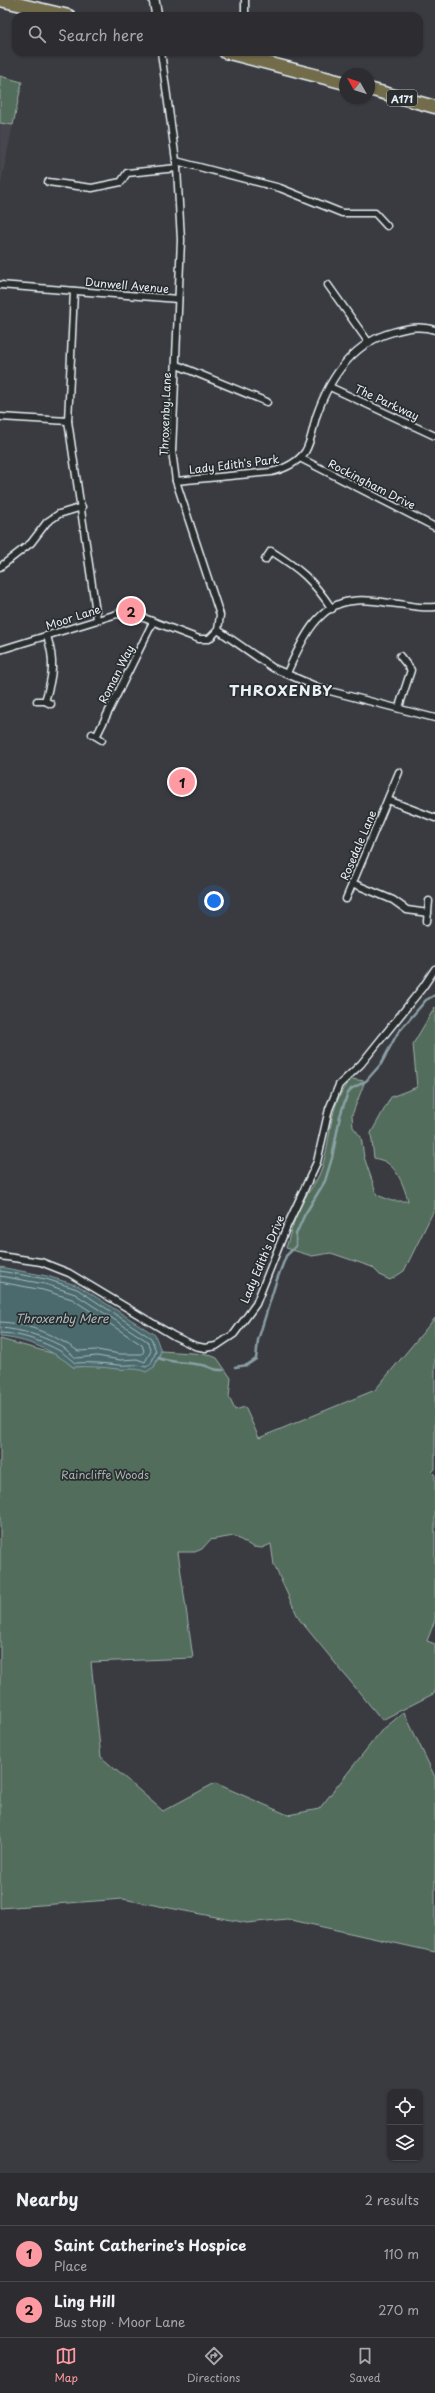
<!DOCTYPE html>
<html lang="en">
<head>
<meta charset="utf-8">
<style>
	:root { --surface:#2c2c31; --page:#343439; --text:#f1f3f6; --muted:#a6a7ab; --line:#48484d; --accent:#ff9aa2 }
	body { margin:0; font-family:"Playpen Sans",sans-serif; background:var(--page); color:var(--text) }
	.controls { position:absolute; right:12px; bottom:12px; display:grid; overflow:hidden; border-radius:8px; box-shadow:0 1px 3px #0004 }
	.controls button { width:36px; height:36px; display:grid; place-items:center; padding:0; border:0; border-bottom:1px solid var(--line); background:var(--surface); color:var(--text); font:20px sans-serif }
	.compass { position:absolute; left:339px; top:68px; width:36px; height:36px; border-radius:50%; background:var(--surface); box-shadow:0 1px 3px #0004; rotate:309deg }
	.you { position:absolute; left:214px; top:901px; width:14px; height:14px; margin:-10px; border:3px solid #fff; border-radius:50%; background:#1a73e8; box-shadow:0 0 0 6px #1a73e833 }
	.badge { display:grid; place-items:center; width:26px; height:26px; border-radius:50%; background:var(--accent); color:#111; font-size:13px; font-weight:700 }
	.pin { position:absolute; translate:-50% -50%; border:2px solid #fff; box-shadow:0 1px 4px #0006 }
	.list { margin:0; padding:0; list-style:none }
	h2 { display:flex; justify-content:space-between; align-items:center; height:52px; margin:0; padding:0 16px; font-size:17px }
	h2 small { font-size:13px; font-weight:400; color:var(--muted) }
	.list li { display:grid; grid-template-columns:26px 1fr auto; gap:12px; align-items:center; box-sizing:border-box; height:56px; padding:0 16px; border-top:1px solid var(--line) }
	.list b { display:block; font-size:15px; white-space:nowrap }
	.list p { margin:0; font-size:13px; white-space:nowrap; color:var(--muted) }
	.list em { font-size:13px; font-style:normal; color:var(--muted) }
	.icon { flex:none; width:22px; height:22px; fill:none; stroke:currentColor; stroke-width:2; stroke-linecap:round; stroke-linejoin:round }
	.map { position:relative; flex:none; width:435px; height:2173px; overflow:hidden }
	.search { position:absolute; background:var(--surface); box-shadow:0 1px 3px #0004; left:12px; right:12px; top:12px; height:44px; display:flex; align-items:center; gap:10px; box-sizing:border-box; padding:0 14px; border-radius:12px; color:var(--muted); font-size:15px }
	.sheet { height:164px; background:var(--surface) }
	nav { display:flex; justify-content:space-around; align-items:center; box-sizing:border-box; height:56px; border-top:1px solid var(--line); background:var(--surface); font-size:11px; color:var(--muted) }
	nav a { display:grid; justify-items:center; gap:2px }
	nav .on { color:var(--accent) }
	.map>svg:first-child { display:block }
	.built { fill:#46454e }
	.green { fill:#536d5c; stroke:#9eafaa }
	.water { fill:#4b6a6d; stroke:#8aa0a5 }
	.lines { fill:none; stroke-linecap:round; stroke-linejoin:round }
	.shore { stroke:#a9bbc0; stroke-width:1 }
	.stream { stroke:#8aa0a5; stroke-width:2.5 }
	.street-casing { stroke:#e8f1f8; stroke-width:9 }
	.secondary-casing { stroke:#e8f1f8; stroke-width:12 }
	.highway-casing { stroke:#e8f1f8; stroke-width:15 }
	.street { stroke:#2a2d2e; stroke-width:6 }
	.secondary { stroke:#2a2d2e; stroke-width:9 }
	.highway { stroke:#736c4b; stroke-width:12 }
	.labels { text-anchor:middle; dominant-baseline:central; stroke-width:3.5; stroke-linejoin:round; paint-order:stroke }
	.shield { fill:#2a2d2e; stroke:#afb6bb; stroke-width:1 }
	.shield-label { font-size:10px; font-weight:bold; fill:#e8f1f8 }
	.street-label { font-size:11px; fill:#e8f1f8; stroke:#2a2d2e }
	.park-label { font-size:11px; fill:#a5b6b2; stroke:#2a2d2e }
	.water-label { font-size:12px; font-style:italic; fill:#a9bbc0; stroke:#2a2d2e }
	.district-label { font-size:15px; font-weight:bold; letter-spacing:1px; fill:#e8f1f8; stroke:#2a2d2e }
</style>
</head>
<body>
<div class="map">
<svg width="435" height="2173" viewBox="0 0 435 2173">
	<rect width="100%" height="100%" fill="#3a3b41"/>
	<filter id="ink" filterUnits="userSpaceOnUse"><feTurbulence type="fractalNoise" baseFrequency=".025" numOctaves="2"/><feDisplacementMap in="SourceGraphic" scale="8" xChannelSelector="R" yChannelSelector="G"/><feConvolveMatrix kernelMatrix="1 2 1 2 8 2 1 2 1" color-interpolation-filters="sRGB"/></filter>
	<g filter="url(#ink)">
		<!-- built -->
		<polygon class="built" points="0,76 22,82 0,188"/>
		<!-- green -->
		<g class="green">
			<polygon points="0,76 22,82 13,125 0,123"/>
			<path d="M435,1007V1208L404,1271L390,1280L381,1276L372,1267L331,1253L312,1256L286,1248C291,1232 295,1215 303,1201C308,1192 315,1184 319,1175C333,1143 326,1106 351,1079L365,1081L352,1115L353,1127L361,1137L364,1157L377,1195L392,1201H408C405,1189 398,1169 386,1162C383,1160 377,1159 374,1158L371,1133L391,1097L417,1087L413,1044Z"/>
			<polygon points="435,1318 435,1469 432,1472 435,1475 435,1620 427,1641 435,1644 435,1693 382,1720 299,1619 274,1565 271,1544 262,1548 253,1547 234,1536 210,1540 202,1549 195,1552 178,1552 193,1658 91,1662 101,1757 163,1811 215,1783 288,1815 319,1809 381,1731 404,1712 435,1777 435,1952 287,1919 247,1923 123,1899 0,1908 0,1339 59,1355 73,1367 97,1365 120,1369 154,1367 161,1351 207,1354 217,1358 231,1378 229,1397 235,1410 245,1407 259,1438 375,1390"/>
		</g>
		<!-- water -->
		<path class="water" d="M0,1267L47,1276L79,1286L155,1335L161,1351L154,1367L146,1372C135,1367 129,1370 118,1369C102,1367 89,1366 73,1367C53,1350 26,1339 0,1337Z"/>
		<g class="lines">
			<!-- shore -->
			<g class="shore">
				<path d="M0,1271L46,1279L77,1289L151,1338L156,1351L151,1364L146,1367C134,1363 130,1366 118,1365C102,1363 91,1362 75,1363C70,1359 65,1354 60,1351C44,1342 19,1333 0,1333"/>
				<path d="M0,1276L45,1284L75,1294L147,1341L151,1351L145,1362L137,1359L120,1360L97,1356L76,1358C72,1355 68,1351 64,1348C48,1337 19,1329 0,1328"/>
				<path d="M0,1282L43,1290L72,1299L142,1345L144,1351L142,1354H120L97,1350L78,1351C56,1336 28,1323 0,1322"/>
			</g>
			<!-- stream -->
			<g class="stream">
				<path d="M158,1358C172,1363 187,1362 202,1365C210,1366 212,1371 223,1370"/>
				<polyline points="235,1367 247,1365 256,1359 258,1340 276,1282 286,1256 296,1246 296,1234 304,1216 325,1181 332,1158 340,1116 347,1095 351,1089 366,1081 381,1064 397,1034 426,1000 435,995"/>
			</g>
			<!-- street casing -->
			<g class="street-casing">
				<g id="street">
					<polyline points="245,0 245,16"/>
					<polyline points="176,161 280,188 342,213 375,213 387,226"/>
					<polyline points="48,182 92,188 121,182 127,173 177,168"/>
					<polyline points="0,285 178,299"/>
					<polyline points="328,285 369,343"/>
					<polyline points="74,291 68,421 97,619"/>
					<polyline points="177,365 267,402"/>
					<polyline points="330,387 435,436"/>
					<polyline points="0,417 68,421"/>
					<polyline points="300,458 435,527"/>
					<path d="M176,481L271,472C284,469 297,463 305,452C311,442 313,428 316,417C329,379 352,343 393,332C407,328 421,325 435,330"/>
					<path d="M265,560L271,551C301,570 312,579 332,609"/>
					<polyline points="0,567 31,543 47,522 59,514 82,507"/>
					<polyline points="218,630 273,668 322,689 435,718"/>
					<polyline points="0,650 117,614 144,618 199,639 209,639 218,630 220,615 176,481 172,451 181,240 177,168 161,52"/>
					<path d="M287,673C300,645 316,604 352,601C364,599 377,601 389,603C404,604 420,609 435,607"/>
					<polyline points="37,701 45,701 51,704"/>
					<path d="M45,701C53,676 55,661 47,636"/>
					<polyline points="399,707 411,670 400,656"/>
					<polyline points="92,734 102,740"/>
					<polyline points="97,735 153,622"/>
					<polyline points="388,800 435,818"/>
					<polyline points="352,883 393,900 407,910 428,913"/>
					<polyline points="346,899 399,772"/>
					<polyline points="427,921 429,901"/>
					<polyline points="0,1256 41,1262 69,1273 174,1336 195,1346 205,1348 216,1346 234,1334 256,1304 287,1226 317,1162 329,1109 339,1085 361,1064 423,987 435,969"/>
				</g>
			</g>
			<!-- secondary casing -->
			<g class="secondary-casing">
				<polyline id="secondary" points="154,0 157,16"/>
			</g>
			<!-- highway casing -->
			<g class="highway-casing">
				<g id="highway">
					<polyline points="0,0 69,16"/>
					<polyline points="225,52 345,83"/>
					<polyline points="369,89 435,107"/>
				</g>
			</g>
			<!-- street -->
			<use href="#street" class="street"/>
			<!-- secondary -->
			<use href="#secondary" class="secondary"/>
			<!-- highway -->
			<use href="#highway" class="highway"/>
		</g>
	</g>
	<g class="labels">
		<!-- shield labels -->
		<rect class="shield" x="387" y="90" width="30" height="16" rx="3"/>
		<g class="shield-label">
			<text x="402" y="98">A171</text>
		</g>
		<!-- street labels -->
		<g class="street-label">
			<text transform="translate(127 285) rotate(5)">Dunwell Avenue</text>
			<text transform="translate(387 402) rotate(25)">The Parkway</text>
			<text transform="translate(165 414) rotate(-88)">Throxenby Lane</text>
			<text transform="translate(234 464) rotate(-7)">Lady Edith's Park</text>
			<text transform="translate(372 484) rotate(27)">Rockingham Drive</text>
			<text transform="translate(73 617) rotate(-18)">Moor Lane</text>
			<text transform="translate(116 674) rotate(-63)">Roman Way</text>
			<text transform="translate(358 845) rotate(-67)">Rosedale Lane</text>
			<text transform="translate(262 1259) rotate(-67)">Lady Edith's Drive</text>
		</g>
		<!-- park labels -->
		<g class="park-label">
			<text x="105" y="1474">Raincliffe Woods</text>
		</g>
		<!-- water labels -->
		<g class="water-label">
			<text x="62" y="1318">Throxenby Mere</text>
		</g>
		<!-- district labels -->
		<g class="district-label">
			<text x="281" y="689">THROXENBY</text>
		</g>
	</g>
</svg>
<div class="controls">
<button><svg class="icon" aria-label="locate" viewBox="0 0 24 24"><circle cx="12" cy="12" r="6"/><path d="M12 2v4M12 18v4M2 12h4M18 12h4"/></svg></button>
<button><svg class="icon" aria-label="layers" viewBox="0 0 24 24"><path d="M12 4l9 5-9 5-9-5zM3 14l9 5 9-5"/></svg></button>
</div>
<svg class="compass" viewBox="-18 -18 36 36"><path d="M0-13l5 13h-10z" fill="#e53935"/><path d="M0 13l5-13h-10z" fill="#a6a7ab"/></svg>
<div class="you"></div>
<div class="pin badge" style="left:182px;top:782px">1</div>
<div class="pin badge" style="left:131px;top:611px">2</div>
<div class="search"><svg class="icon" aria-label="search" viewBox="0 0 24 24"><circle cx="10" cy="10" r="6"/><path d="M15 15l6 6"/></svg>Search here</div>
</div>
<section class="sheet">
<h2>Nearby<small>2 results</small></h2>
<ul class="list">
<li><span class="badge">1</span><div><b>Saint Catherine's Hospice</b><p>Place</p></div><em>110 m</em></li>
<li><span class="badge">2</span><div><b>Ling Hill</b><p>Bus stop · Moor Lane</p></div><em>270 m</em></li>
</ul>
</section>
<nav>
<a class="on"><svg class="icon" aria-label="map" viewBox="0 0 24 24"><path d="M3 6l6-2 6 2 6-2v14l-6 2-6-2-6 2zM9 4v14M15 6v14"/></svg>Map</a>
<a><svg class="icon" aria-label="directions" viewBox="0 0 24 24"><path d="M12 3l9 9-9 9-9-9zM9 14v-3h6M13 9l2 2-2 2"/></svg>Directions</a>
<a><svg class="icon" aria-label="saved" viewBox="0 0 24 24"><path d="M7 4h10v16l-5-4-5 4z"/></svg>Saved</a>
</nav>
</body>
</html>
